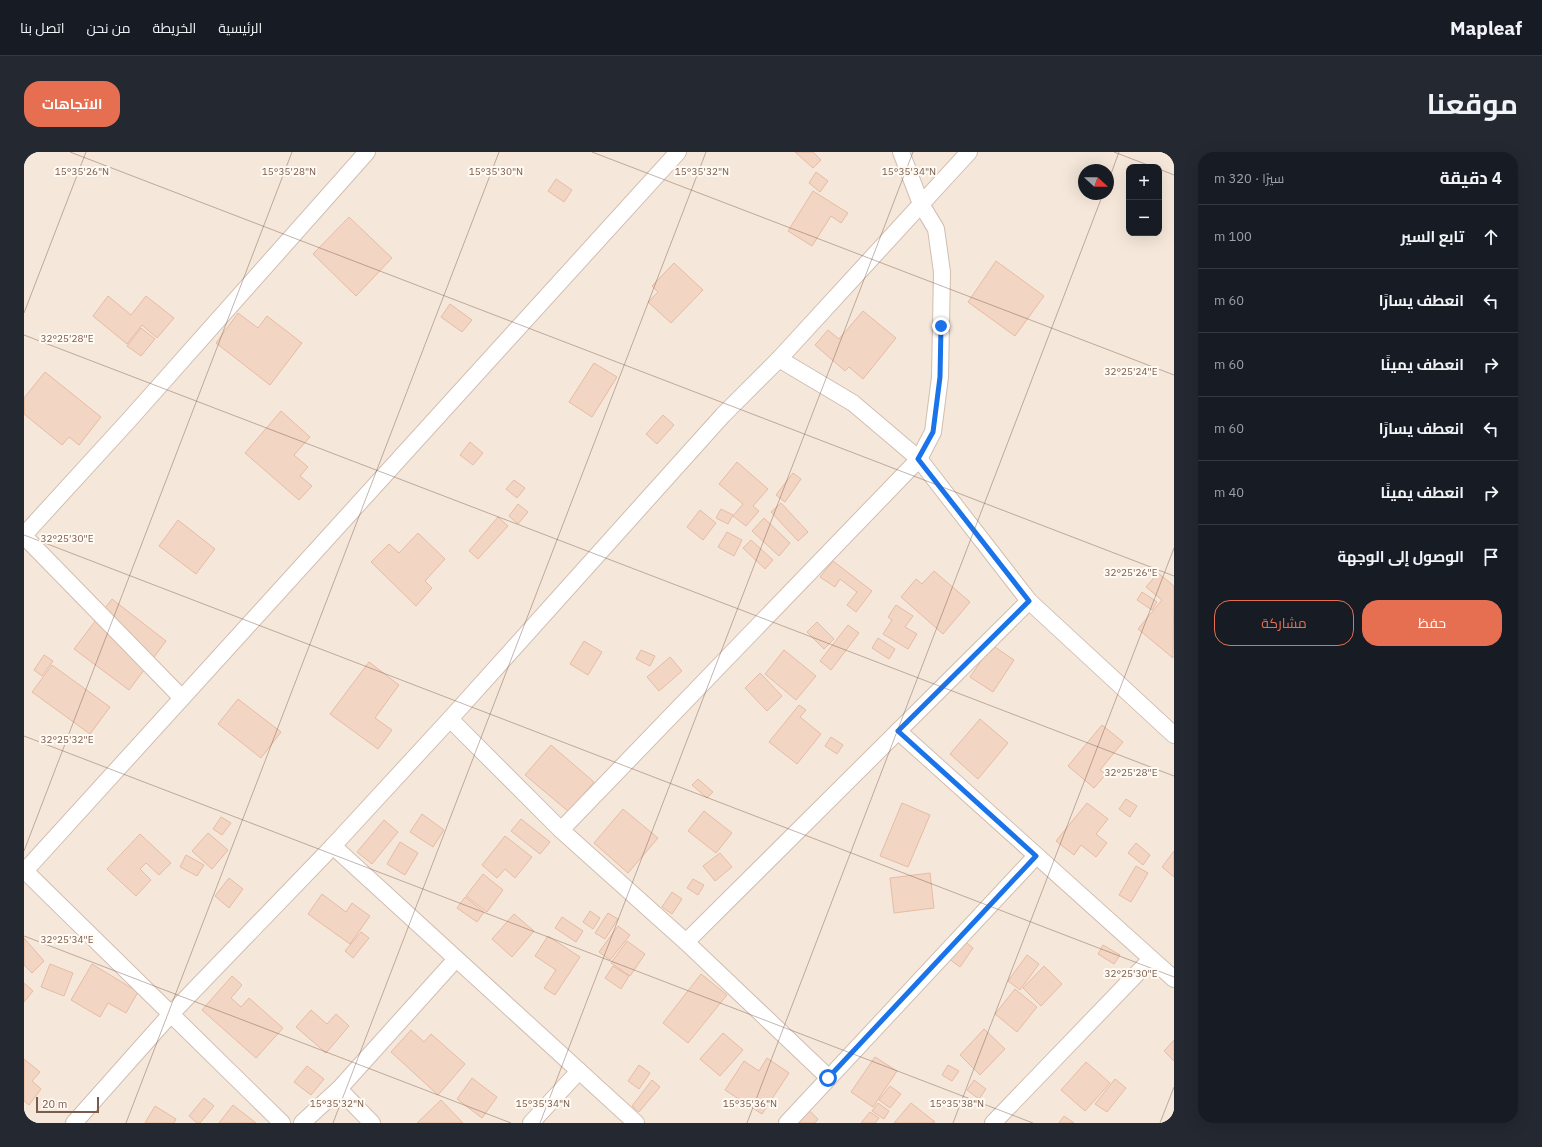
<!DOCTYPE html>
<html lang="ar">
<head>
<meta charset="utf-8">
<style>
	:root { --surface:#171b24; --page:#242831; --text:#f1f3f6; --muted:#9ea1a6; --line:#363941; --accent:#e76f51 }
	body { margin:0; font-family:"IBM Plex Sans",Cairo,sans-serif; background:var(--page); color:var(--text); direction:rtl }
	.controls { position:absolute; right:12px; top:12px; display:grid; overflow:hidden; border-radius:8px; box-shadow:0 4px 16px #0002 }
	.controls button { width:36px; height:36px; display:grid; place-items:center; padding:0; border:0; border-bottom:1px solid var(--line); background:var(--surface); color:var(--text); font:20px sans-serif }
	.compass { position:absolute; left:1054px; top:12px; width:36px; height:36px; border-radius:50%; background:var(--surface); box-shadow:0 4px 16px #0002; rotate:111deg }
	.scale { position:absolute; left:12px; bottom:10px; width:63px; box-sizing:border-box; padding-left:4px; border:2px solid #7a5c4d; border-top:0; font-size:11px; line-height:14px; white-space:nowrap; color:#7a5c4d; -webkit-text-stroke:3px #fffaf3; paint-order:stroke }
	.stop { position:absolute; width:12px; height:12px; margin:-9px; border:3px solid #1a73e8; border-radius:50%; background:#fff }
	.stop.end { background:#1a73e8; border-color:#fff; box-shadow:0 1px 4px #0008 }
	.list { margin:0; padding:0; list-style:none }
	h2 { display:flex; justify-content:space-between; align-items:center; height:52px; margin:0; padding:0 16px; font-size:17px }
	h2 small { font-size:13px; font-weight:400; color:var(--muted) }
	.list li { display:grid; grid-template-columns:26px 1fr auto; gap:12px; align-items:center; box-sizing:border-box; height:64px; padding:0 16px; border-top:1px solid var(--line) }
	.list b { display:block; font-size:15px; white-space:nowrap }
	.list em { font-size:13px; font-style:normal; color:var(--muted) }
	.actions { display:flex; gap:8px; padding:12px 16px }
	.actions a { flex:1; padding:9px 0; border:1px solid var(--accent); border-radius:16px; text-align:center; font-size:14px; color:var(--accent) }
	.actions .main { background:var(--accent); color:#fff }
	.icon { flex:none; width:22px; height:22px; fill:none; stroke:currentColor; stroke-width:2; stroke-linecap:round; stroke-linejoin:round }
	.map { position:relative; flex:none; width:1150px; height:971px; overflow:hidden; direction:ltr; border-radius:16px }
	header { display:flex; align-items:center; gap:24px; box-sizing:border-box; height:56px; padding:0 20px; background:var(--surface); border-bottom:1px solid var(--line) }
	header strong { font-size:19px }
	nav { display:flex; gap:22px; margin-inline-start:auto; font-size:14px }
	.intro { display:flex; align-items:center; justify-content:space-between; box-sizing:border-box; height:96px; padding:0 24px }
	h1 { margin:0; font-size:28px }
	.button { padding:10px 18px; border-radius:16px; background:var(--accent); color:#fff; font-size:14px; font-weight:700 }
	main { display:flex; gap:24px; padding:0 24px }
	aside { flex:1; background:var(--surface); border-radius:16px; box-shadow:0 4px 16px #0002 }
	.map>svg:first-child { display:block }
	.residential { fill:#f5e8da; fill-rule:evenodd }
	.building { fill:#f3d5c3; stroke:#e6bba3 }
	.lines { fill:none; stroke-linecap:round; stroke-linejoin:round }
	.street-casing { stroke:#d1beb0; stroke-width:18 }
	.street { stroke:#fff; stroke-width:16 }
	.route { stroke:#1a73e8; stroke-width:5 }
	.ticks { fill:none; stroke:#7a5c4d; stroke-width:1; stroke-opacity:0.45 }
	.ticks-label { font-size:10px; text-anchor:middle; fill:#7a5c4d; stroke:#fffaf3; stroke-width:4; stroke-linejoin:round; paint-order:stroke }
</style>
</head>
<body>
<header>
<strong>Mapleaf</strong>
<nav><a>الرئيسية</a><a>الخريطة</a><a>من نحن</a><a>اتصل بنا</a></nav>
</header>
<div class="intro"><h1>موقعنا</h1><a class="button">الاتجاهات</a></div>
<main>
<aside>
<h2>4 دقيقة<small>سيرًا · 320 m</small></h2>
<ul class="list">
<li><svg class="icon" aria-label="ahead" viewBox="0 0 24 24"><path d="M12 20V5M6 11l6-6 6 6"/></svg><div><b>تابع السير</b></div><em>100 m</em></li>
<li><svg class="icon" aria-label="left" viewBox="0 0 24 24"><path d="M17 20v-9H6M10 6l-5 5 5 5"/></svg><div><b>انعطف يسارًا</b></div><em>60 m</em></li>
<li><svg class="icon" aria-label="right" viewBox="0 0 24 24"><path d="M7 20v-9h11M14 6l5 5-5 5"/></svg><div><b>انعطف يمينًا</b></div><em>60 m</em></li>
<li><svg class="icon" aria-label="left" viewBox="0 0 24 24"><path d="M17 20v-9H6M10 6l-5 5 5 5"/></svg><div><b>انعطف يسارًا</b></div><em>60 m</em></li>
<li><svg class="icon" aria-label="right" viewBox="0 0 24 24"><path d="M7 20v-9h11M14 6l5 5-5 5"/></svg><div><b>انعطف يمينًا</b></div><em>40 m</em></li>
<li><svg class="icon" aria-label="arrive" viewBox="0 0 24 24"><path d="M6 21V4h12l-3 4 3 4H6"/></svg><div><b>الوصول إلى الوجهة</b></div></li>
</ul>
<div class="actions"><a class="main">حفظ</a><a>مشاركة</a></div>
</aside>
<div class="map">
<svg width="1150" height="971" viewBox="0 0 1150 971">
	<rect width="100%" height="100%" fill="#fdf6ec"/>
	<!-- residential -->
	<path class="residential" d="M0,0H1150V971H0ZM1105,15H1135V81H1105ZM1060,18H1084V42H1060Z"/>
	<!-- building -->
	<g class="building">
		<polygon points="771,0 789,0 797,8 789,16"/>
		<polygon points="792,20 804,29 796,40 785,31"/>
		<polygon points="532,27 548,38 540,50 524,39"/>
		<polygon points="789,39 824,61 817,71 807,64 788,94 764,79"/>
		<polygon points="325,65 368,106 332,144 289,102"/>
		<polygon points="972,109 1020,144 991,184 944,150"/>
		<polygon points="650,111 679,138 647,171 624,150 634,140 628,134"/>
		<polygon points="84,144 107,163 122,144 150,166 133,186 118,173 103,192 69,164"/>
		<polygon points="426,152 448,168 438,180 417,165"/>
		<polygon points="839,159 872,186 839,227 825,215 821,219 791,193 804,178 815,187"/>
		<polygon points="214,161 234,176 243,164 278,191 246,233 192,191"/>
		<polygon points="117,176 131,187 117,204 103,194"/>
		<polygon points="570,211 593,225 568,265 545,250"/>
		<polygon points="21,220 77,265 55,293 45,285 38,293 0,262 0,246"/>
		<polygon points="257,259 286,285 270,303 284,315 276,324 288,334 275,348 221,301"/>
		<polygon points="639,263 650,273 633,292 622,282"/>
		<polygon points="446,290 459,301 449,313 436,303"/>
		<polygon points="713,310 744,337 729,354 735,359 722,374 709,364 719,352 695,332"/>
		<polygon points="769,321 777,327 761,350 752,343"/>
		<polygon points="490,328 501,336 493,346 482,337"/>
		<polygon points="757,351 784,380 774,389 747,360"/>
		<polygon points="494,352 504,360 494,372 485,364"/>
		<polygon points="697,357 709,363 704,372 692,366"/>
		<polygon points="676,358 692,371 679,388 663,375"/>
		<polygon points="474,365 484,374 454,407 445,399"/>
		<polygon points="740,366 766,391 755,404 728,379"/>
		<polygon points="154,368 191,397 172,422 135,394"/>
		<polygon points="703,380 718,388 710,404 694,395"/>
		<polygon points="394,381 421,407 401,429 408,436 392,454 347,410 365,392 375,401"/>
		<polygon points="727,388 749,408 741,417 719,396"/>
		<polygon points="809,409 848,439 832,460 823,453 833,440 816,427 811,435 796,425"/>
		<polygon points="910,419 946,450 919,482 877,445 892,427 898,432"/>
		<polygon points="1134,421 1150,434 1149,506 1114,477 1138,448 1122,435"/>
		<polygon points="1118,440 1133,450 1128,458 1113,448"/>
		<polygon points="88,447 142,489 105,538 50,497"/>
		<polygon points="872,453 889,464 881,475 893,482 884,497 859,482 868,468 864,465"/>
		<polygon points="793,470 810,487 800,497 783,480"/>
		<polygon points="824,473 835,481 807,518 796,509"/>
		<polygon points="854,486 871,497 865,507 848,496"/>
		<polygon points="560,489 578,500 564,523 546,512"/>
		<polygon points="968,493 990,508 969,540 946,525"/>
		<polygon points="617,498 631,504 626,514 612,507"/>
		<polygon points="760,498 792,524 772,548 741,522"/>
		<polygon points="20,503 29,509 18,524 10,518"/>
		<polygon points="646,505 658,519 635,539 623,525"/>
		<polygon points="345,510 375,533 351,566 368,578 354,597 306,562"/>
		<polygon points="28,513 86,555 66,582 8,540"/>
		<polygon points="736,521 758,544 743,559 721,536"/>
		<polygon points="214,547 257,580 237,606 194,572"/>
		<polygon points="775,553 782,558 776,565 797,582 773,612 745,590"/>
		<polygon points="956,567 984,591 954,627 926,602"/>
		<polygon points="1078,573 1099,590 1076,618 1082,622 1070,636 1044,614"/>
		<polygon points="807,585 819,593 813,602 801,594"/>
		<polygon points="527,593 570,630 545,660 501,623"/>
		<polygon points="674,627 689,640 683,646 668,633"/>
		<polygon points="1102,647 1113,654 1106,665 1095,657"/>
		<polygon points="878,651 906,663 884,715 856,704"/>
		<polygon points="1063,651 1084,667 1072,682 1083,691 1072,705 1057,693 1050,703 1032,689"/>
		<polygon points="599,657 634,686 604,721 570,691"/>
		<polygon points="680,659 708,681 692,701 664,679"/>
		<polygon points="398,662 420,678 409,695 386,680"/>
		<polygon points="197,665 207,671 198,683 189,677"/>
		<polygon points="497,667 526,690 516,702 487,679"/>
		<polygon points="360,668 374,680 348,712 333,700"/>
		<polygon points="184,681 204,698 188,717 168,699"/>
		<polygon points="116,682 147,711 135,723 122,711 116,717 127,728 112,744 83,717"/>
		<polygon points="481,684 508,705 491,726 481,717 473,726 458,713"/>
		<polygon points="376,690 394,701 381,723 363,712"/>
		<polygon points="1112,691 1126,703 1119,713 1104,701"/>
		<polygon points="1150,699 1150,725 1138,715"/>
		<polygon points="696,701 708,715 691,729 679,714"/>
		<polygon points="162,703 180,713 173,724 156,715"/>
		<polygon points="1112,714 1124,721 1107,750 1095,743"/>
		<polygon points="906,721 910,756 870,761 866,726"/>
		<polygon points="459,722 479,738 463,760 442,744"/>
		<polygon points="205,726 219,737 205,756 191,744"/>
		<polygon points="669,727 680,733 674,743 663,736"/>
		<polygon points="648,740 658,747 648,762 638,755"/>
		<polygon points="298,742 322,760 328,751 346,764 326,792 284,762"/>
		<polygon points="441,745 460,760 453,770 433,756"/>
		<polygon points="566,759 576,766 569,777 559,770"/>
		<polygon points="584,761 594,767 581,787 571,781"/>
		<polygon points="490,762 510,779 488,805 468,787"/>
		<polygon points="538,765 559,779 552,790 531,776"/>
		<polygon points="594,774 606,783 586,808 575,800"/>
		<polygon points="337,780 345,786 329,806 321,799"/>
		<polygon points="524,784 556,805 531,843 520,836 532,818 511,804"/>
		<polygon points="0,786 20,809 8,821 0,813"/>
		<polygon points="938,787 949,796 936,815 924,806"/>
		<polygon points="603,789 621,802 606,824 587,811"/>
		<polygon points="1079,793 1096,803 1090,812 1074,802"/>
		<polygon points="1003,803 1015,812 996,838 984,829"/>
		<polygon points="26,812 49,821 40,844 17,835"/>
		<polygon points="68,812 114,840 102,861 84,851 76,865 47,848"/>
		<polygon points="589,814 605,824 597,837 581,826"/>
		<polygon points="1020,814 1038,832 1017,854 999,836"/>
		<polygon points="677,822 703,843 664,891 639,871"/>
		<polygon points="208,824 218,833 207,846 217,855 225,846 259,876 232,906 178,858"/>
		<polygon points="0,831 9,839 0,850"/>
		<polygon points="991,837 1013,855 993,880 971,862"/>
		<polygon points="287,858 303,872 312,862 325,874 302,901 272,875"/>
		<polygon points="960,877 981,897 956,923 936,903"/>
		<polygon points="387,878 400,890 407,882 441,912 414,943 367,900"/>
		<polygon points="699,881 719,898 696,924 676,907"/>
		<polygon points="1150,888 1150,909 1140,899"/>
		<polygon points="851,905 873,919 849,955 827,940"/>
		<polygon points="743,906 765,921 738,962 701,938 720,909 735,919"/>
		<polygon points="0,907 16,920 8,929 17,937 5,953 0,949"/>
		<polygon points="1062,910 1086,931 1061,959 1037,938"/>
		<polygon points="615,913 626,921 615,937 604,929"/>
		<polygon points="924,913 935,919 928,929 918,923"/>
		<polygon points="283,914 300,927 287,943 270,930"/>
		<polygon points="448,926 473,945 458,966 433,947"/>
		<polygon points="1091,927 1102,936 1083,960 1071,952"/>
		<polygon points="628,928 636,935 615,960 608,954"/>
		<polygon points="950,928 962,937 955,947 943,938"/>
		<polygon points="866,934 877,942 866,956 855,948"/>
		<polygon points="180,946 190,954 176,971 173,971 165,964"/>
		<polygon points="417,948 439,971 393,971"/>
		<polygon points="854,951 865,959 860,967 848,959"/>
		<polygon points="887,951 911,970 910,971 870,971"/>
		<polygon points="209,953 232,971 195,971"/>
		<polygon points="131,954 152,967 150,971 121,971"/>
		<polygon points="781,955 794,967 791,971 767,971"/>
		<polygon points="846,960 855,966 851,971 837,971"/>
		<polygon points="1040,964 1050,971 1035,971"/>
	</g>
	<g class="lines">
		<!-- street casing -->
		<g class="street-casing">
			<g id="street">
				<polyline points="755,207 945,0"/>
				<polyline points="0,383 106,267 343,0"/>
				<polyline points="0,384 158,546"/>
				<polyline points="426,567 537,678 662,790 805,926"/>
				<polyline points="874,579 1150,827"/>
				<polyline points="537,678 895,307 909,280 916,225 918,120 912,77 897,52 877,0"/>
				<polyline points="309,694 612,971"/>
				<polyline points="0,718 258,971"/>
				<polyline points="0,720 654,0"/>
				<polyline points="662,790 1005,449"/>
				<polyline points="315,937 348,971"/>
				<polyline points="50,971 146,863 309,694 426,567 699,263 755,207 829,251 895,307 1005,449 1150,583"/>
				<polyline points="278,971 315,937 432,807"/>
				<polyline points="507,971 555,919"/>
				<polyline points="763,971 1012,704"/>
				<polyline points="969,971 1127,807"/>
			</g>
		</g>
		<!-- street -->
		<use href="#street" class="street"/>
	</g>
	<g class="lines">
		<!-- route -->
		<polyline class="route" points="804,926 1012,704 874,579 1005,449 894,307 909,280 916,225 917,174"/>
	</g>
	<!-- ticks -->
	<path class="ticks" d="M46,0L1150,424M568,0L1150,223M1090,0L1129,15M1135,17L1150,23M1084,30L1095,0M0,161L62,0M0,183L1150,624M0,383L1150,825M0,584L1009,971M0,699L268,0M0,784L487,971M102,971L475,0M309,971L682,0M516,971L889,0M723,971L1079,42M929,971L1150,396M1136,971L1150,935"/>
	<g class="ticks-label">
		<text x="58" y="23">15°35'26"N</text>
		<text x="265" y="23">15°35'28"N</text>
		<text x="472" y="23">15°35'30"N</text>
		<text x="678" y="23">15°35'32"N</text>
		<text x="885" y="23">15°35'34"N</text>
		<text x="43" y="190">32°25'28"E</text>
		<text x="1107" y="223">32°25'24"E</text>
		<text x="43" y="390">32°25'30"E</text>
		<text x="1107" y="424">32°25'26"E</text>
		<text x="43" y="591">32°25'32"E</text>
		<text x="1107" y="624">32°25'28"E</text>
		<text x="43" y="791">32°25'34"E</text>
		<text x="1107" y="825">32°25'30"E</text>
		<text x="313" y="955">15°35'32"N</text>
		<text x="519" y="955">15°35'34"N</text>
		<text x="726" y="955">15°35'36"N</text>
		<text x="933" y="955">15°35'38"N</text>
	</g>
</svg>
<div class="controls">
<button>+</button>
<button>−</button>
</div>
<svg class="compass" viewBox="-18 -18 36 36"><path d="M0-13l5 13h-10z" fill="#e53935"/><path d="M0 13l5-13h-10z" fill="#9ea1a6"/></svg>
<div class="scale">20 m</div>
<div class="stop" style="left:804px;top:926px"></div>
<div class="stop end" style="left:917px;top:174px"></div>
</div>
</main>
</body>
</html>
